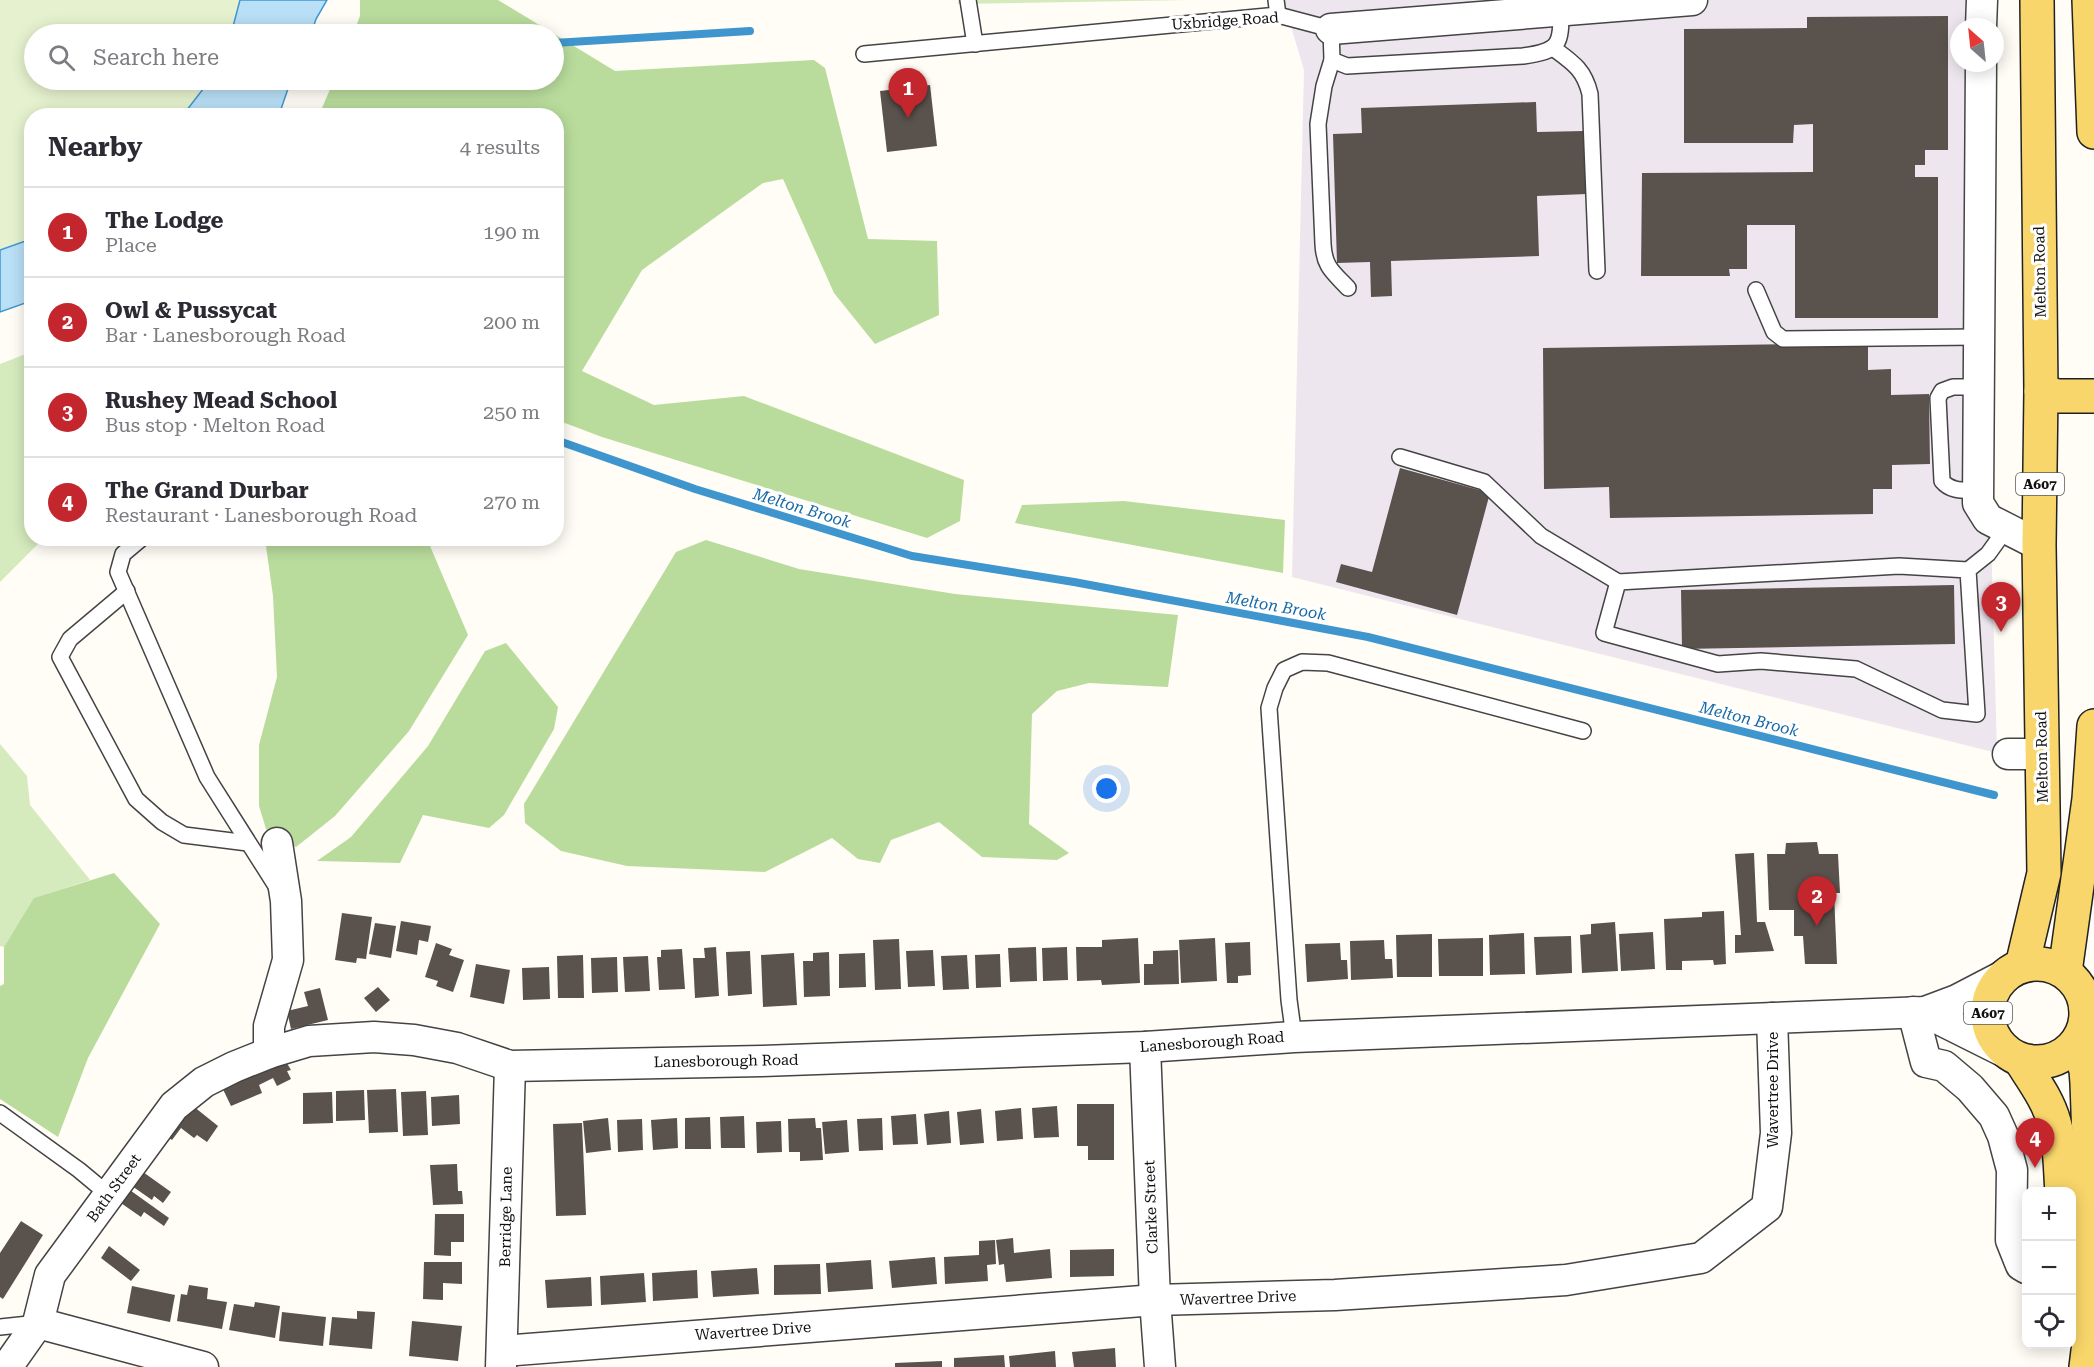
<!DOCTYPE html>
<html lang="en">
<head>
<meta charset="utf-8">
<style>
	:root { --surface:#fff; --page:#f2f2f3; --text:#2b2b33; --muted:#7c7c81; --line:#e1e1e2; --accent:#c4262e }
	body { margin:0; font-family:"Roboto Serif",serif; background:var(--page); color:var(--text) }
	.controls { position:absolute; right:18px; bottom:18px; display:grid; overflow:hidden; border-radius:12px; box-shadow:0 3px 15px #0003 }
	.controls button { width:54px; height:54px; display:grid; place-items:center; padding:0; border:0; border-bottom:2px solid var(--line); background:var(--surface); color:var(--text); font:30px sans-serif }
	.compass { position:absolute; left:1950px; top:18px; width:54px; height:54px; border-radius:50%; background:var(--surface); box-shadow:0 3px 15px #0003; rotate:333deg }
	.you { position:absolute; left:1107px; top:789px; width:21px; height:21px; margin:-15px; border:4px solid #fff; border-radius:50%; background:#1a73e8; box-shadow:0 0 0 9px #1a73e833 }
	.badge { display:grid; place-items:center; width:39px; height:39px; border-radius:50%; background:var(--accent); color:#fff; font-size:20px; font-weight:700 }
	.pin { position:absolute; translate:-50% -50px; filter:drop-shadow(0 2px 3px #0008) }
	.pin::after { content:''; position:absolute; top:32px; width:21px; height:18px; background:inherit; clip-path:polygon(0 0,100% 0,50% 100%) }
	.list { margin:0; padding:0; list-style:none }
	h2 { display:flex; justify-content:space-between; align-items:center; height:78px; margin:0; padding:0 24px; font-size:26px }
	h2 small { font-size:20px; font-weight:400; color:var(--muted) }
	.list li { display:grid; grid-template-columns:39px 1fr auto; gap:18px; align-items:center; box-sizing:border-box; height:90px; padding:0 24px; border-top:2px solid var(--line) }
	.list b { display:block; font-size:22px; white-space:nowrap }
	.list p { margin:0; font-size:20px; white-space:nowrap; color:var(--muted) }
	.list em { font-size:20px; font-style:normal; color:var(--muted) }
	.icon { flex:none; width:33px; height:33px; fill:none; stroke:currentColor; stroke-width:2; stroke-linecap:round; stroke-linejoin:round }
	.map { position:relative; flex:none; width:2094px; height:1367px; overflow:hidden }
	.search { position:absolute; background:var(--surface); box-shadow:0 3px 15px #0003; left:24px; top:24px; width:540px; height:66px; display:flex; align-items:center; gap:15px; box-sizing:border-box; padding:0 21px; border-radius:33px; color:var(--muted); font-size:22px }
	.panel { position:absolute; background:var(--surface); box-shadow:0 3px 15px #0003; left:24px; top:108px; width:540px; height:438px; border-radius:24px }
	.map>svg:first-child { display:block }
	.industrial { fill:#eee6ef }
	.green { fill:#d5ebbd }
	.forest { fill:#b9dc9c }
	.pitch { fill:#e6f2cf }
	.water { fill:#b9e0f7; stroke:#3f96cf; stroke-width:1.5 }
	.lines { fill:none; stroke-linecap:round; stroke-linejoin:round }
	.stream { stroke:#3f96cf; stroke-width:8 }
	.building { fill:#5a524d }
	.service-casing { stroke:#444; stroke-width:18 }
	.minor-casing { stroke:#444; stroke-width:33 }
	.primary-casing { stroke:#222; stroke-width:36 }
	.service { stroke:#fff; stroke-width:15 }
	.minor { stroke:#fff; stroke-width:30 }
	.primary { stroke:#f9d66b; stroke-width:33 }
	.labels { text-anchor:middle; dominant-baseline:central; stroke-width:6; stroke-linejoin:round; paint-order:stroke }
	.shield { fill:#fff; stroke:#585858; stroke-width:1.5 }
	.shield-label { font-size:14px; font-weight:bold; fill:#111 }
	.street-label { font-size:15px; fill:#111; stroke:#fff }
	.water-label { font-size:16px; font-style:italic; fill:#1768a6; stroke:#fff }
</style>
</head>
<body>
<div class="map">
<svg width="2094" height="1367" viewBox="0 0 2094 1367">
	<rect width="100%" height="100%" fill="#fffdf5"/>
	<!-- industrial -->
	<polygon class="industrial" points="1283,0 1966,0 1966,27 1959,27 1959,63 1966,63 1991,534 1997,753 1292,577 1304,70"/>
	<!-- green -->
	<g class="green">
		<polygon points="958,0 1190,0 958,4"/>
		<polygon points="31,352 32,538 43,539 0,582 0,364"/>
		<polygon points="0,744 27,776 30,805 90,880 35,898 4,947 0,946"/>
	</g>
	<!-- forest -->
	<g class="forest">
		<polygon points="360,0 498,0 615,71 814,60 825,68 868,239 937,241 939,315 875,344 834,293 783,179 763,183 642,270 582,371 654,405 744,396 964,480 960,521 927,538 602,437 557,420 556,116 319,115 334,80 554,80 554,34 353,34 360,16"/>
		<polygon points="1124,501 1285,520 1283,573 1015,523 1022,505"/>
		<polygon points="265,539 427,539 468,635 409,731 335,816 296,847 267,832 259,806 259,745 277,677 273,596"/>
		<polygon points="706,540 799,569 955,594 1178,615 1168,687 1089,683 1057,691 1032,714 1029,824 1069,853 1057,860 982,857 939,822 891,840 880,863 858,859 832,838 765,872 627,866 561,851 525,823 524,804 676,552"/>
		<polygon points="506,643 558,707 554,729 504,815 489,828 423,815 400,863 317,861 351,837 428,746 485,651"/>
		<polygon points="114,873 160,924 88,1058 58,1137 0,1099 0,986 4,984 4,947 34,898"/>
	</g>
	<!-- pitch -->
	<polygon class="pitch" points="0,0 240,0 231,34 34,34 34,80 210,80 183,115 32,116 31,239 0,250"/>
	<!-- water -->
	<g class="water">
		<polygon points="240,0 327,0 316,19 311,34 231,34"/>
		<polygon points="210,80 291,80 279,115 183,115"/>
		<polygon points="31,239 31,301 0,312 0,250"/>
	</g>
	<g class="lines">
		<!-- stream -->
		<g class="stream">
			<polyline points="554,43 750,31"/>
			<polyline points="556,440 695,489 912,556 1074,582 1368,637 1994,795"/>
		</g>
	</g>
	<!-- building -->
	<g class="building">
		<polygon points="1948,16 1948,150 1925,150 1925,165 1915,165 1915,177 1938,177 1938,318 1795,318 1795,225 1747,225 1747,269 1729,269 1730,276 1641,276 1642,173 1813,172 1813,124 1794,125 1793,143 1684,143 1684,29 1807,28 1807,17"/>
		<polygon points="930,85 937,146 887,152 880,91"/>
		<polygon points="1536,102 1537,132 1584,131 1587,194 1537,196 1539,256 1391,261 1392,296 1371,297 1370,262 1337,263 1333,134 1362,133 1361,108"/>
		<polygon points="1868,343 1868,370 1891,369 1891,395 1929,394 1930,464 1892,465 1892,489 1873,489 1873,514 1610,518 1609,487 1544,489 1543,348"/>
		<polygon points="1400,468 1490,493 1457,615 1336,582 1341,564 1372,572"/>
		<polygon points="1954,585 1955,644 1682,649 1681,590"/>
		<polygon points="1817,842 1819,854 1838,854 1840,893 1834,893 1837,964 1805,964 1803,936 1794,936 1794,910 1769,910 1767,854 1785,854 1786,843"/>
		<polygon points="1754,853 1757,922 1765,922 1774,951 1735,953 1735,935 1741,935 1735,854"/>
		<polygon points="1724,911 1726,964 1714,965 1713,960 1682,961 1682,970 1666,970 1664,919 1702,917 1702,912"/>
		<polygon points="342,913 372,917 366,959 357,958 356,963 335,960"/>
		<polygon points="401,921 431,926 428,942 419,940 417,955 396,951"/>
		<polygon points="1615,922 1618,971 1582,973 1580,935 1591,934 1591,924"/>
		<polygon points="375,923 396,926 391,958 369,954"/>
		<polygon points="1653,932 1655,969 1621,971 1619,934"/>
		<polygon points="1524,933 1525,974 1490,975 1489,935"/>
		<polygon points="1432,934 1432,977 1397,977 1396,935"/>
		<polygon points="1571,936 1572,973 1536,975 1534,937"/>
		<polygon points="1138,938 1140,983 1102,985 1101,980 1077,981 1076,947 1102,947 1102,940"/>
		<polygon points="1215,938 1217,981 1181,983 1179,940"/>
		<polygon points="1483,938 1483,976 1439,976 1438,939"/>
		<polygon points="899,939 901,989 875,990 873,940"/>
		<polygon points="1384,940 1385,959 1392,959 1393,978 1351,980 1350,941"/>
		<polygon points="1250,942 1251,975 1238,976 1238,983 1227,983 1225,943"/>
		<polygon points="436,943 452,949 449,955 464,960 453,992 436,986 438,981 425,977"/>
		<polygon points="1340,943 1341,960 1347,960 1348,979 1307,982 1305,944"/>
		<polygon points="716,947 719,996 695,998 693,958 705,958 704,948"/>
		<polygon points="1036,947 1037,981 1010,982 1008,948"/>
		<polygon points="1067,947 1068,980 1043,981 1042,948"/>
		<polygon points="682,949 685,989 659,990 657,957 661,957 661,950"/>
		<polygon points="933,950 935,986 908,987 906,951"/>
		<polygon points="1178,950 1179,984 1144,985 1144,964 1153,964 1153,951"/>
		<polygon points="750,951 752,994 728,996 726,952"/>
		<polygon points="829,952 830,996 804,997 803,961 813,961 813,953"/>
		<polygon points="794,953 797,1005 763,1007 761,955"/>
		<polygon points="865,953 866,987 839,988 839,954"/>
		<polygon points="1000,954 1001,987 976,988 975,955"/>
		<polygon points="583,955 584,998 558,998 557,956"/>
		<polygon points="967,955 969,989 943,990 941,956"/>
		<polygon points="648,956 650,991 625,992 623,957"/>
		<polygon points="617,957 618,992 592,993 591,958"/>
		<polygon points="476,964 510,970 504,1004 470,997"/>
		<polygon points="549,967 550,999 523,1000 522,968"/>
		<polygon points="378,987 390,1000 376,1012 364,998"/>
		<polygon points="320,988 328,1020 291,1029 287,1011 308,1006 304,992"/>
		<polygon points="282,1055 291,1070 287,1071 291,1079 277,1086 273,1078 259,1085 262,1093 231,1106 220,1083"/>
		<polygon points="396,1089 398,1132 369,1133 367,1090"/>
		<polygon points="364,1090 365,1120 336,1121 336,1091"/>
		<polygon points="426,1091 428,1135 403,1136 401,1092"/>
		<polygon points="332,1092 333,1123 303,1124 303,1093"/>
		<polygon points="459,1095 460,1124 432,1126 431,1097"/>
		<polygon points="188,1102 218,1126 207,1142 197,1135 194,1138 181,1128 172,1140 165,1135"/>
		<polygon points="1077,1104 1114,1104 1114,1160 1088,1160 1088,1146 1077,1146"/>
		<polygon points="1057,1106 1059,1137 1034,1138 1032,1108"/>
		<polygon points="1021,1108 1023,1139 997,1141 995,1111"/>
		<polygon points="981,1109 984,1143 960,1145 957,1112"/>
		<polygon points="949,1111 951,1143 927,1145 924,1114"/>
		<polygon points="916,1114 918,1144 893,1145 891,1116"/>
		<polygon points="744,1116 745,1148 721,1148 720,1117"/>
		<polygon points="710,1117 711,1149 685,1149 685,1118"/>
		<polygon points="608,1118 611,1150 586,1153 583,1121"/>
		<polygon points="677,1118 678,1148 653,1150 651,1120"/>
		<polygon points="815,1118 816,1128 821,1128 823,1160 800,1161 800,1152 789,1152 788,1119"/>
		<polygon points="882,1118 883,1150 859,1151 857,1119"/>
		<polygon points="642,1119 643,1150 618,1152 617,1120"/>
		<polygon points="847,1120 849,1152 825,1154 822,1122"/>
		<polygon points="781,1121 782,1152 757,1153 756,1122"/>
		<polygon points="582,1123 586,1215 556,1216 553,1124"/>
		<polygon points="457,1164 458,1191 462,1191 463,1204 433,1205 430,1165"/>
		<polygon points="143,1172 171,1192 163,1203 154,1196 152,1200 132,1186"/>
		<polygon points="127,1188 169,1218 164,1226 144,1212 141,1217 118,1201"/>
		<polygon points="435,1214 464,1214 464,1242 451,1242 451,1256 434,1255"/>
		<polygon points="21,1221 43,1235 3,1299 0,1297 0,1253"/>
		<polygon points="1013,1238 1014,1253 1050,1249 1052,1278 1006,1282 1004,1264 999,1265 996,1240"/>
		<polygon points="995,1240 996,1264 987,1265 988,1281 945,1284 944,1257 979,1255 979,1241"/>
		<polygon points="109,1246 140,1270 131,1281 101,1258"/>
		<polygon points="1114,1249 1114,1276 1070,1277 1070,1250"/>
		<polygon points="935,1257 937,1284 892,1288 889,1261"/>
		<polygon points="871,1260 873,1289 828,1292 826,1263"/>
		<polygon points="424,1262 462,1262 462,1284 443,1283 443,1300 423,1299"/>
		<polygon points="820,1264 821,1294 774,1295 774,1265"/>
		<polygon points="757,1268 759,1294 713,1297 711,1271"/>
		<polygon points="697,1270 698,1298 653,1301 652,1273"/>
		<polygon points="644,1273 646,1302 601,1305 600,1276"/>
		<polygon points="591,1277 592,1306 547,1308 545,1280"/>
		<polygon points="189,1285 208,1288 207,1299 227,1302 222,1329 177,1321 181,1294 187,1295"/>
		<polygon points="132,1286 175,1295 170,1322 127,1313"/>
		<polygon points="255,1302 280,1306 275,1338 229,1330 234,1304 254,1307"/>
		<polygon points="357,1311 375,1312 372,1349 329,1345 332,1317 357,1319"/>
		<polygon points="282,1312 326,1317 323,1346 279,1341"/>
		<polygon points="412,1321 462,1326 458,1361 409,1356"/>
		<polygon points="1115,1348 1116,1367 1074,1367 1072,1352"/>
		<polygon points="1055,1351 1056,1367 1010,1367 1009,1356"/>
		<polygon points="1004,1355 1005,1367 954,1367 954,1358"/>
		<polygon points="942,1361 942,1367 895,1367 895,1363"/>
	</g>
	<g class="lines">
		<!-- service casing -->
		<g class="service-casing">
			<g id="service">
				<polyline points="968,0 975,44"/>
				<polyline points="1276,0 1278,15"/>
				<path d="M1553,48C1572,62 1584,69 1590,94L1597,271"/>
				<path d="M864,54L1278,15L1331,29L1332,60L1347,66L1523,56C1560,51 1561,45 1561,9"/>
				<path d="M1332,60L1324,86L1318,124L1323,244C1324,267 1333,272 1348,288"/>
				<polyline points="1756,290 1774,332 1783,339 1978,337"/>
				<polyline points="1400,457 1484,482 1541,536 1618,582"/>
				<path d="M1978,491C1964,490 1951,492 1942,481L1938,398L1942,391L1953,387H1979"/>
				<polyline points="142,538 123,554 118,572 207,777 276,886"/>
				<polyline points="1968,570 1977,714 1942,710 1856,669 1761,661 1718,664 1604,633 1618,582 1899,566 1968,570 1988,554 2006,529"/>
				<polyline points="127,591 70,639 60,657 136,799 162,822 184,835 248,843"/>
				<polyline points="1294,1037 1289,1000 1269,708 1275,688 1284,670 1302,662 1328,663 1583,731"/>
				<polyline points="0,1113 79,1170 109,1195"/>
				<polyline points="0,1327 38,1323"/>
			</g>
		</g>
		<!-- minor casing -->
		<g class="minor-casing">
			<g id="minor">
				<polyline points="1981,27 1982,0"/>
				<polyline points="1331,29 1692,0"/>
				<polyline points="1981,63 1978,503 1988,519 2039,545"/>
				<polyline points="2008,754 2042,754"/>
				<polyline points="1913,1012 1926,1062 1944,1066 1970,1088 1994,1116 2003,1136 2012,1170 2011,1240 2021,1265 2026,1268"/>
				<polyline points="1925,1012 2009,1054"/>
				<polyline points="1145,1047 1155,1300 1160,1367"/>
				<polyline points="269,1053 309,1041 374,1037 414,1040 457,1048 510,1066 762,1061 1145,1047 1294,1037 1925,1012 1957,1000 2007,974"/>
				<polyline points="38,1323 203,1367"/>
				<polyline points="503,1351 1155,1300 1335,1295 1566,1280 1701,1258 1767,1207 1776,1133 1772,1018"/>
				<polyline points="7,1367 38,1323 50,1275 174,1106 204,1082 234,1067 269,1053 269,1026 288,960 286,901 277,843"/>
				<polyline points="501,1367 510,1066"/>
			</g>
		</g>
		<!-- primary casing -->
		<g class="primary-casing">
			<g id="primary">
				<polyline points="2089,0 2094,132"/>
				<polyline points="2041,391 2057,396 2094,396"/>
				<circle cx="2037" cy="1013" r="49"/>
				<polyline points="2022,966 2044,873 2039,545 2041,391 2037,0"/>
				<polyline points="2065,972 2089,799 2094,726"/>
				<polyline points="2077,1042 2086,1070 2087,1083 2092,1221 2091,1287 2092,1319 2086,1367"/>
				<path d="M2021,1061C2033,1080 2048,1100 2054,1122C2061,1145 2060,1168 2062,1192"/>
			</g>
		</g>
		<!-- service -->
		<use href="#service" class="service"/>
		<!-- minor -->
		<use href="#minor" class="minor"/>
		<!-- primary -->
		<use href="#primary" class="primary"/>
	</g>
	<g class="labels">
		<!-- shield labels -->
		<g class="shield">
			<rect x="2016" y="473" width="48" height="22" rx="4.5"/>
			<rect x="1964" y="1002" width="48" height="22" rx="4.5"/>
		</g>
		<g class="shield-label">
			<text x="2040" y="484">A607</text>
			<text x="1988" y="1013">A607</text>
		</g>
		<!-- street labels -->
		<g class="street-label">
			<text transform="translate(1225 21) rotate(-4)">Uxbridge Road</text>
			<text transform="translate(2040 272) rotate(-91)">Melton Road</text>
			<text transform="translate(2042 757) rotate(-91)">Melton Road</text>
			<text transform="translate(1212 1042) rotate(-4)">Lanesborough Road</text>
			<text transform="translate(726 1061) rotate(-1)">Lanesborough Road</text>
			<text transform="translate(1773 1090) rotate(-90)">Wavertree Drive</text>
			<text transform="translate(114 1188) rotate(-54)">Bath Street</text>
			<text transform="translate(1151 1207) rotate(-92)">Clarke Street</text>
			<text transform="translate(506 1217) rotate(-89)">Berridge Lane</text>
			<text transform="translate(1238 1298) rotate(-2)">Wavertree Drive</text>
			<text transform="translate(753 1331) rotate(-4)">Wavertree Drive</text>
		</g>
		<!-- water labels -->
		<g class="water-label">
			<text transform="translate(802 508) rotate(17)">Melton Brook</text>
			<text transform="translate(1276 606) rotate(10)">Melton Brook</text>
			<text transform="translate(1749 719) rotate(14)">Melton Brook</text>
		</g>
	</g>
</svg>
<div class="controls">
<button>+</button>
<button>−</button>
<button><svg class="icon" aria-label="locate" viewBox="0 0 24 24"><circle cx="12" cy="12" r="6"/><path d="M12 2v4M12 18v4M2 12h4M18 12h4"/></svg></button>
</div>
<svg class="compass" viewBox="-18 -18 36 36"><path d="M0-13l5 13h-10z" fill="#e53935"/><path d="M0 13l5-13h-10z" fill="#7c7c81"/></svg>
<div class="you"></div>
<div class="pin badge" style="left:908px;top:118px">1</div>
<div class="pin badge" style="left:1817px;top:926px">2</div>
<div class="pin badge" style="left:2001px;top:632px">3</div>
<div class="pin badge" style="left:2035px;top:1168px">4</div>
<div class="search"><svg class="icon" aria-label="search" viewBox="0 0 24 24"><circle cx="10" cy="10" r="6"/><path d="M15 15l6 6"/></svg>Search here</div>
<section class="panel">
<h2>Nearby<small>4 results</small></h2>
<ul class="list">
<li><span class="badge">1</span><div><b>The Lodge</b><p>Place</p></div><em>190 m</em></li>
<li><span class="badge">2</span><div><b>Owl &amp; Pussycat</b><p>Bar · Lanesborough Road</p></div><em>200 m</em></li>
<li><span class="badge">3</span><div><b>Rushey Mead School</b><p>Bus stop · Melton Road</p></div><em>250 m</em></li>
<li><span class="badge">4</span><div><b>The Grand Durbar</b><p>Restaurant · Lanesborough Road</p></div><em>270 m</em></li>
</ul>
</section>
</div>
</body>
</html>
